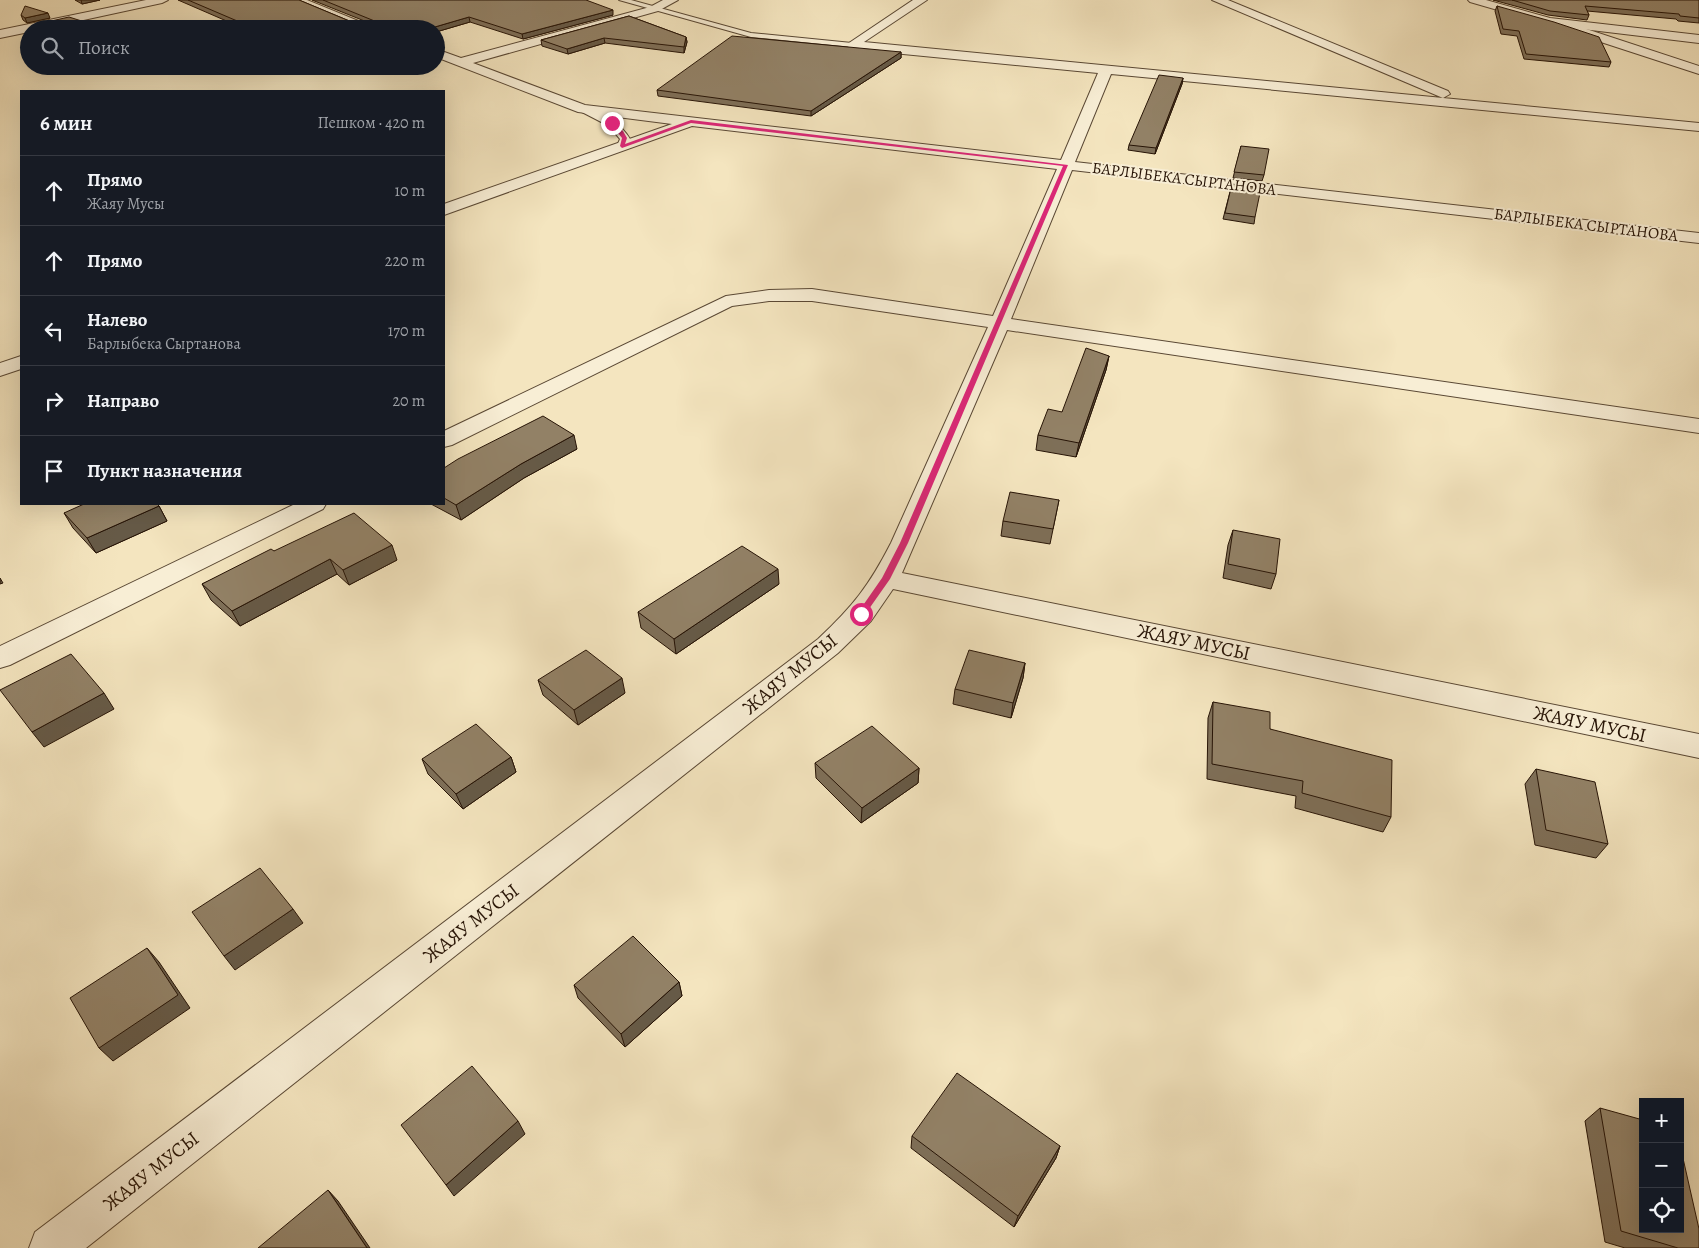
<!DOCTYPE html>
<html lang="ru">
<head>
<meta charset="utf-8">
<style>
	:root { --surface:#171b24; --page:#20242c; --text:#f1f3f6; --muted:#9ea1a6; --line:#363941 }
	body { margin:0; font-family:Alegreya,serif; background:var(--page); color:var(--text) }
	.controls { position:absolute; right:15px; bottom:15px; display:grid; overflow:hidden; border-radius:0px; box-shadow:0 5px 20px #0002 }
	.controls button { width:45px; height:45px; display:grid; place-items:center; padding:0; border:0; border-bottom:1px solid var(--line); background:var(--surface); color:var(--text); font:25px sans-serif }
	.stop { position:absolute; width:15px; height:15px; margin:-11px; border:4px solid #db2777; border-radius:50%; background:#fff }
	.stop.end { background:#db2777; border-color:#fff; box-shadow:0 1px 5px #0008 }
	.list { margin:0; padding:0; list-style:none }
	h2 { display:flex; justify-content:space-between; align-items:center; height:65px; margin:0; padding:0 20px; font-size:21px }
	h2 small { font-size:16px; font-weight:400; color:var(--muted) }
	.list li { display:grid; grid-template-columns:32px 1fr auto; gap:15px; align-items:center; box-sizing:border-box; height:70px; padding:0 20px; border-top:1px solid var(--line) }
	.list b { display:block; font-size:19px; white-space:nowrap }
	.list p { margin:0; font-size:16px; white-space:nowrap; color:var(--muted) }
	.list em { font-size:16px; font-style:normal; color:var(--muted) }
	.icon { flex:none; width:28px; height:28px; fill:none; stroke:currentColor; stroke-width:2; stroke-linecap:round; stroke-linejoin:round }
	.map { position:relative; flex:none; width:1699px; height:1248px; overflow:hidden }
	.search { position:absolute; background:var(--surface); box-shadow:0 5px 20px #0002; left:20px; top:20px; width:425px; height:55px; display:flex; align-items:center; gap:12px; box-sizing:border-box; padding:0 18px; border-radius:28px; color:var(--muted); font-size:19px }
	.panel { position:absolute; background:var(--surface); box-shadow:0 5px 20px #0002; left:20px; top:90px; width:425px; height:415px; border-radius:0px }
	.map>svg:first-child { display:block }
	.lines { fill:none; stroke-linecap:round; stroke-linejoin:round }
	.service-casing { stroke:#5a4834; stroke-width:2 }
	.minor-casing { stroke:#5a4834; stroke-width:2 }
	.tertiary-casing { stroke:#5a4834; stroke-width:2 }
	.service { fill:#f8eed5; fill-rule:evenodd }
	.minor { fill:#f8eed5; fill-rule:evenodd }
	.tertiary { fill:#f8eed5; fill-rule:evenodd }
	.wall { fill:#7e6f58; stroke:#271406 }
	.shaded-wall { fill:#665a47; stroke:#271406 }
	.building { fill:#928166; stroke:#271406 }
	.route { fill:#db2777 }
	.labels { text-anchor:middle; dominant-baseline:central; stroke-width:4; stroke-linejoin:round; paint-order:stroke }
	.far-street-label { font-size:16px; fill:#271406; stroke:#f8eed5 }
	.street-label { font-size:20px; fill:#271406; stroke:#f8eed5 }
</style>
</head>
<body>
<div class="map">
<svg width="1699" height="1248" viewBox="0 0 1699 1248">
	<rect width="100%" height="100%" fill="#f4e5bf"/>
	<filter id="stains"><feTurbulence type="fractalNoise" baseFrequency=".004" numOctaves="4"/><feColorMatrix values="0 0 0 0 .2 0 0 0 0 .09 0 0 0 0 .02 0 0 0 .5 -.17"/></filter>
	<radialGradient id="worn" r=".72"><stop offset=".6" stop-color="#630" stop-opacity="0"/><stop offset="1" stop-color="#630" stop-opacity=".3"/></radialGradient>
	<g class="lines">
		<!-- service casing -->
		<g class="service-casing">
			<g id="service">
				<polygon points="619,0 631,0 751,33 852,43 856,45 852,47 751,37"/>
				<path d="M580,107C597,105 622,125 630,139L625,148L617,146L620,139L609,126L580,111Z"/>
			</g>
		</g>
		<!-- minor casing -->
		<g class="minor-casing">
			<g id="minor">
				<polygon points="146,0 168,0 162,3 42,29 29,29 29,32 0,38 0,30"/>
				<polygon points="291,0 307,0 378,29 361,29"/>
				<path d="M663,0H678L658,11L473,63L585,105L1061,160L1098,73L852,49L846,45L913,0H927L864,42L1443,98L1212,0H1228L1448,91L1450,94L1443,98L1699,123V131L1111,74L1075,162L1699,233V243L1072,170L1011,319L1699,419V433L1007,330L902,573L1699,734V758L893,589L871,621L838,653L86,1248H29L35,1232L818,639C853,606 869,586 891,543L988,327L812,301H769L732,306L452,445L444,447V431L726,296L769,290L812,289L993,316L1057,169L692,126L444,215V204L672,124L578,112L436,57V49L461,58L650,7Z"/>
				<polygon points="1565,22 1699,66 1699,74 1561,29 1561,23"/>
				<polygon points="21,356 21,369 0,376 0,363"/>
				<polygon points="295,504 326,504 323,509 10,665 0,668 0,646"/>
			</g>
		</g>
		<!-- tertiary casing -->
		<g class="tertiary-casing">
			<polygon id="tertiary" points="1468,0 1486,0 1550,18 1699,35 1699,43 1549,25 1470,2"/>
		</g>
		<!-- service -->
		<use href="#service" class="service"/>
		<!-- minor -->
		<use href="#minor" class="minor"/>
		<!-- tertiary -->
		<use href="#tertiary" class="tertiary"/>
	</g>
	<!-- wall -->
	<g class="wall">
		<polygon points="75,0 100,0 82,4"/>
		<polygon points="178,0 299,0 359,25 372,24 312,0 586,0 613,15 523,39 470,22 436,32 436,29 245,29"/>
		<polygon points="1493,0 1699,0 1699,23 1678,21 1676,19 1587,11 1589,15 1587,20 1548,15"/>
		<polygon points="1497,6 1611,62 1609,67 1524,59 1517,36 1501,34 1495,11"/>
		<polygon points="21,15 50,18 27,23 23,20"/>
		<polygon points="629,16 686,37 687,42 684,53 605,43 568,54 542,46 541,40"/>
		<polygon points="38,24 107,29 40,29"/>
		<polygon points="901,52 901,58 811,116 658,96 657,90"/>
		<polygon points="1183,78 1182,84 1155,154 1128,150 1129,145"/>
		<polygon points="1241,146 1264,175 1262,181 1233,178"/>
		<polygon points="1232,184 1255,217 1254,224 1223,219"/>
		<polygon points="1109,356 1106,370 1076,457 1036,450 1038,435 1062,412"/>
		<polygon points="577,449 524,478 461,520 431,504 444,504 444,468"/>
		<polygon points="1059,500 1050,544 1001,536 1003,521"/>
		<polygon points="159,506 167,521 96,553 73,528 64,513"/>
		<polygon points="1233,530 1276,574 1271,589 1223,578 1228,545"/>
		<polygon points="274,551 397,560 349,585 337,574 240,626 211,600 202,584"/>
		<polygon points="779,584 676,654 641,628 638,612"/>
		<polygon points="1025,663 1023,678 1011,718 953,704 955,689"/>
		<polygon points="538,680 625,693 578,725 543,695"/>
		<polygon points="1213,702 1270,729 1391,817 1383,832 1295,808 1296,796 1207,779 1208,718"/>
		<polygon points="511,757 516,772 463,809 428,774 422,759"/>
		<polygon points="815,763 919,768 918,783 861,823 816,778"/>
		<polygon points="1536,769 1608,844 1596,858 1535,845 1525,784"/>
		<polygon points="679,982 682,996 625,1047 578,998 574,985"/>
		<polygon points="1600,1108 1699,1248 1625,1248 1605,1242 1585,1121"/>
		<polygon points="912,1136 1060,1146 1056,1158 1014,1227 911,1148"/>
	</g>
	<!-- shaded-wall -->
	<g class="shaded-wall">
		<polygon points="81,0 100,0 82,4"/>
		<polygon points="613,10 613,15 523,39 522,34"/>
		<polygon points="48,13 50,18 27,23 25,18"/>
		<polygon points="469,17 470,22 436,32 436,29 428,29"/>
		<polygon points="686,37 687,42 684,53 684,47"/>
		<polygon points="604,38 605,43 568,54 567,49"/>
		<polygon points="901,52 901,58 811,116 811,111"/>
		<polygon points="1183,78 1182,84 1155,154 1156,148"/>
		<polygon points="1109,356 1106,370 1076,457 1079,443"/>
		<polygon points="574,435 577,449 524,478 461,520 456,505 521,464"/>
		<polygon points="159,506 167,521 96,553 87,538"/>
		<polygon points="392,545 397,560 349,585 343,570"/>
		<polygon points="330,559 337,574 240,626 232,611"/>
		<polygon points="778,569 779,584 676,654 674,639"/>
		<polygon points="0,578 3,583 0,584"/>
		<polygon points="1025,663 1023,678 1011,718 1013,703"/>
		<polygon points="622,678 625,693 578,725 574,710"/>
		<polygon points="104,693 114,709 44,747 32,732"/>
		<polygon points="511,757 516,772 463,809 456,794"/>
		<polygon points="919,768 918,783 861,823 862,808"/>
		<polygon points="293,909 303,923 235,970 224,956"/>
		<polygon points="147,948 159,962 190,1008 113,1061 99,1048"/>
		<polygon points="679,982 682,996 625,1047 621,1034"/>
		<polygon points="518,1121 525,1134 454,1196 446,1185"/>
		<polygon points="1060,1146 1056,1158 1014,1227 1018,1216"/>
		<polygon points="328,1190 338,1201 370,1248 367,1248"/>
	</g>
	<!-- building -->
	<g class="building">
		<polygon points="188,0 299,0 359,25 378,24 377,22 323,0 586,0 613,10 522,34 469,17 428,29 256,29"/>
		<polygon points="1512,0 1699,0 1699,18 1680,16 1679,14 1585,6 1589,15 1550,11"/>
		<polygon points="25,6 48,13 25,18 21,15"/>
		<polygon points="1497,6 1554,22 1599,37 1611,62 1526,54 1519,31 1503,29"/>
		<polygon points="629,16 686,37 684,47 604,38 567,49 541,40"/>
		<polygon points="69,17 107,29 46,29 38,24"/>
		<polygon points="732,36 901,52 811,111 657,90"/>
		<polygon points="1159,75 1183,78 1156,148 1129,145"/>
		<polygon points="1241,146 1269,149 1264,175 1234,172"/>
		<polygon points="1232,184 1261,188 1255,217 1225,213"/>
		<polygon points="1086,348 1109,356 1079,443 1038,435 1048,409 1062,412"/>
		<polygon points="543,416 574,435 521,464 456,505 444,498 444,468 458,459"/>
		<polygon points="1010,492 1059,500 1053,529 1003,521"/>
		<polygon points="84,504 157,504 159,506 87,538 64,513"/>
		<polygon points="354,513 392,545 343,570 330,559 232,611 202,584 271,549 274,551"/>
		<polygon points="1233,530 1280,539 1276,574 1228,564"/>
		<polygon points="742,546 778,569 674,639 638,612"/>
		<polygon points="586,650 622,678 574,710 538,680"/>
		<polygon points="969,650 1025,663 1013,703 955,689"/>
		<polygon points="71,654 104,693 32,732 0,690"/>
		<polygon points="1213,702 1270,712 1270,729 1392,760 1391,817 1302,793 1303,781 1212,764"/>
		<polygon points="476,724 511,757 456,794 422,759"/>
		<polygon points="872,726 919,768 862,808 815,763"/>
		<polygon points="1536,769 1595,782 1608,844 1546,830"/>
		<polygon points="260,868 293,909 224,956 192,912"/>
		<polygon points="633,936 679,982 621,1034 574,985"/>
		<polygon points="147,948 178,995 99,1048 70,998"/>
		<polygon points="472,1066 518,1121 446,1185 401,1125"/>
		<polygon points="957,1073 1060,1146 1018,1216 912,1136"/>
		<polygon points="1600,1108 1643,1120 1643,1229 1680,1229 1680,1145 1699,1229 1699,1248 1678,1248 1621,1231"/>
		<polygon points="328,1190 367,1248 258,1248"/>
	</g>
	<!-- route -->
	<polygon class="route" points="691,120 1068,165 908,543 890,579 864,616 857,614 882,578 900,543 1063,166 691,123 622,148 620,146 622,138 610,123 613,122 623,131 627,138 625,144"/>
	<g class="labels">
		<!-- far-street labels -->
		<g class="far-street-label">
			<text transform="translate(1184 179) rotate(7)">БАРЛЫБЕКА СЫРТАНОВА</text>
			<text transform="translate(1586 225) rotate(7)">БАРЛЫБЕКА СЫРТАНОВА</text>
		</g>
		<!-- street labels -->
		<g class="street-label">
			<text transform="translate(1194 642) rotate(12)">ЖАЯУ МУСЫ</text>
			<text transform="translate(790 674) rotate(-39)">ЖАЯУ МУСЫ</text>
			<text transform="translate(1590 724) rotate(12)">ЖАЯУ МУСЫ</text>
			<text transform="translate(471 923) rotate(-38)">ЖАЯУ МУСЫ</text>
			<text transform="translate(151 1171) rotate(-38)">ЖАЯУ МУСЫ</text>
		</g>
	</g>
	<rect width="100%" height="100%" filter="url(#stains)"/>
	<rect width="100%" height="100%" fill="url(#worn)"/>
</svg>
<div class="controls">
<button>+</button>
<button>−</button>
<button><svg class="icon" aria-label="locate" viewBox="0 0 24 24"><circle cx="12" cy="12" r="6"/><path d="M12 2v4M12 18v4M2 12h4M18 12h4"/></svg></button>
</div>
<div class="stop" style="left:861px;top:614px"></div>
<div class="stop end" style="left:612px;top:123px"></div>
<div class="search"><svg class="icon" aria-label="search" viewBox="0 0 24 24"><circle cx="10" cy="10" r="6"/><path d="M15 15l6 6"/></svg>Поиск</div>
<section class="panel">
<h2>6 мин<small>Пешком · 420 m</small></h2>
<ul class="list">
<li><svg class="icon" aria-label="ahead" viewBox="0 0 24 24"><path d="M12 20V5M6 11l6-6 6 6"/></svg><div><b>Прямо</b><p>Жаяу Мусы</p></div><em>10 m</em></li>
<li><svg class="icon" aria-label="ahead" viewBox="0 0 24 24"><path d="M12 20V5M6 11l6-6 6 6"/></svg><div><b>Прямо</b></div><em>220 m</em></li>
<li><svg class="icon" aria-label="left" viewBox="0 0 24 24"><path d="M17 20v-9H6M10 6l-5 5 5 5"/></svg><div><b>Налево</b><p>Барлыбека Сыртанова</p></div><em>170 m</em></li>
<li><svg class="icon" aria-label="right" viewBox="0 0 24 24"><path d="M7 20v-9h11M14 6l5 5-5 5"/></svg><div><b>Направо</b></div><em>20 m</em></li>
<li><svg class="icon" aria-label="arrive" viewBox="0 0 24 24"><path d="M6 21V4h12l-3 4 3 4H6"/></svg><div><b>Пункт назначения</b></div></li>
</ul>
</section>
</div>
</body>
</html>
